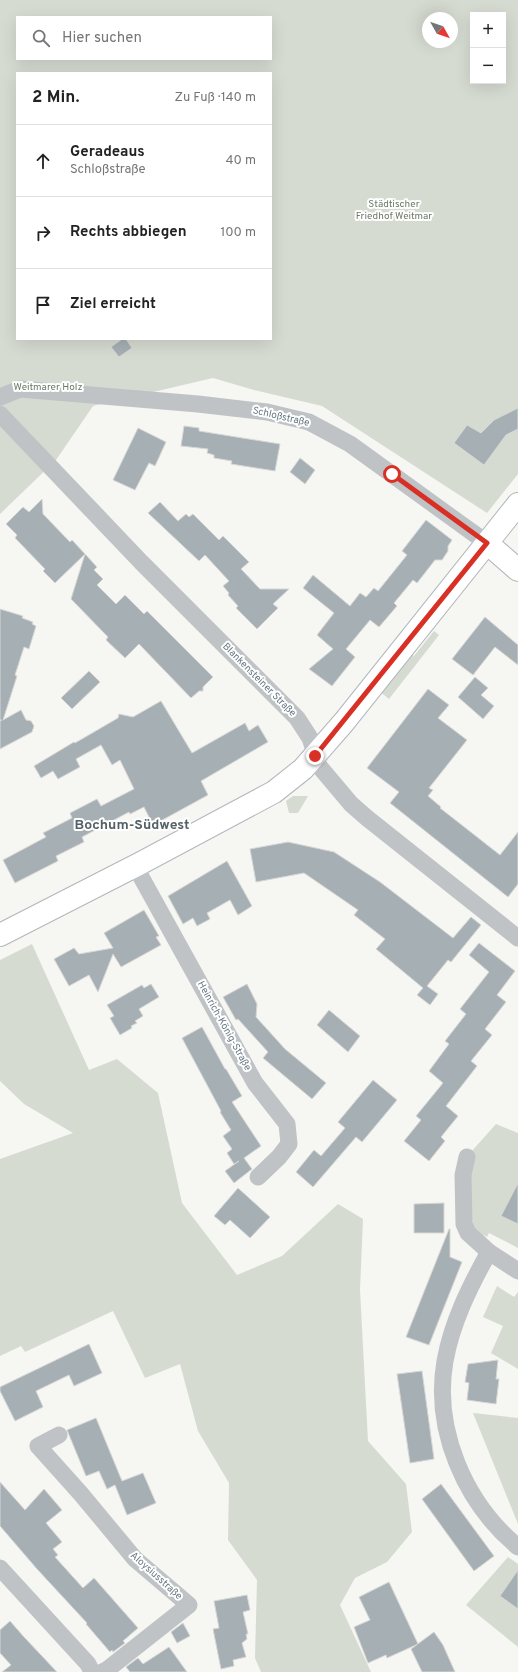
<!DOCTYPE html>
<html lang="de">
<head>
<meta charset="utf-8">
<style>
	:root { --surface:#fff; --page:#f6f6f6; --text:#222; --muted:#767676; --line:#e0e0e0 }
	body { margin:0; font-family:Overpass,sans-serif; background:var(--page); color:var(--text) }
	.controls { position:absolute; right:12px; top:12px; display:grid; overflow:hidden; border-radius:0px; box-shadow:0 4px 16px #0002 }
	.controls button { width:36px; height:36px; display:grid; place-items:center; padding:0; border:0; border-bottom:1px solid var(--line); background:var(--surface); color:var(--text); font:20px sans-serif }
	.compass { position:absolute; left:422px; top:12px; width:36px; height:36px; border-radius:50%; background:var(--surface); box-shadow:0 4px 16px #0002; rotate:130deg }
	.stop { position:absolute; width:12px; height:12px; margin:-9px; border:3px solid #d93025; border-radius:50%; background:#fff }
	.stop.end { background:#d93025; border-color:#fff; box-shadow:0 1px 4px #0008 }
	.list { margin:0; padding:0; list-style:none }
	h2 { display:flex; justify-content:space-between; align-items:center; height:52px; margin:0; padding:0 16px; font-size:17px }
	h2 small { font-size:13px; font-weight:400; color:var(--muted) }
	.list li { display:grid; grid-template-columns:26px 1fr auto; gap:12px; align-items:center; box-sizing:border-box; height:72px; padding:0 16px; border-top:1px solid var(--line) }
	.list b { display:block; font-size:15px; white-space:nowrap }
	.list p { margin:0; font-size:13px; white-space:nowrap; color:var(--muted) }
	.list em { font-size:13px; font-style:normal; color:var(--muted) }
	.icon { flex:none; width:22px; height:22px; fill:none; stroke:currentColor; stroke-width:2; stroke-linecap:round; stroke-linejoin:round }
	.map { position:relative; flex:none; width:518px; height:1672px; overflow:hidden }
	.search { position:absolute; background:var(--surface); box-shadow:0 4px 16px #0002; left:16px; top:16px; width:256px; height:44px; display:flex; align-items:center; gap:10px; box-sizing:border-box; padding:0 14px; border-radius:0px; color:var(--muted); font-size:15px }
	.panel { position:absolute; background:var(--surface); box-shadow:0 4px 16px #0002; left:16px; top:72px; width:256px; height:268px; border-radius:0px }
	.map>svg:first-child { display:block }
	.green { fill:#d6dbd2; fill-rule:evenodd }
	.building { fill:#a6afb4; stroke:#d7d7d5 }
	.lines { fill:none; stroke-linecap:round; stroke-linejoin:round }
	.secondary-casing { stroke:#b1b7bb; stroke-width:24 }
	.minor { stroke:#bfc3c6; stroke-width:17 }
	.secondary { stroke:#fff; stroke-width:22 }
	.route { stroke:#d93025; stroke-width:5 }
	.labels { text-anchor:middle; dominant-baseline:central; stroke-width:4; stroke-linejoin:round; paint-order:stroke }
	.park-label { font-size:10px; fill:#6a7a65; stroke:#fff }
	.street-label { font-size:10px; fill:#667883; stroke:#fff }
	.district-label { font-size:14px; font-weight:bold; fill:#546068; stroke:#fff }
</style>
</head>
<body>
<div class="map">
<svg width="518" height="1672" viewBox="0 0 518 1672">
	<rect width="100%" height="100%" fill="#f6f6f3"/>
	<!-- green -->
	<g class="green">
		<path d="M0,0H518V474L487,513L322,406L254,390L213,378L93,406L56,460L0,514ZM473,15H503V81H473ZM17,17H271V59H17ZM428,18H452V42H428ZM17,73H271V339H17Z"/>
		<polygon points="434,631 439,635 389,699 379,691 409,652 414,656"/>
		<polygon points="293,796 308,796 298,813 289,813 286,801"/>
		<polygon points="32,944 89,1070 117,1059 158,1093 182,1203 237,1275 282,1256 338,1204 363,1219 360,1290 368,1441 406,1484 412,1532 387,1562 355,1578 340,1605 371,1672 261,1672 255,1658 257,1580 228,1540 229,1483 198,1431 180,1364 145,1378 113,1311 25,1352 21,1346 0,1356 0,1159 73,1133 24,1104 0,1081 0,960"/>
		<path d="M496,1124L518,1133V1248L489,1233L487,1237C484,1235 478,1234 476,1231C468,1224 471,1166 471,1152Z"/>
		<polygon points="497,1286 514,1297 518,1292 518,1369 491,1353 503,1326 483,1317"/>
		<polygon points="473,1413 518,1418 518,1524"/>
		<polygon points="508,1557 518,1564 518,1647 466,1605"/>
	</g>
	<!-- building -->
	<g class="building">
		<polygon points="122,339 126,339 132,348 119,357 111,347"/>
		<polygon points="518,408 518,429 506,435 484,465 454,443 467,425 481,433 494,420"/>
		<polygon points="184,426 199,428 199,431 280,444 275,471 231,464 232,461 214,458 214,455 207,453 208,449 181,446"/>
		<polygon points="138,428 166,442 155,466 149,463 135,490 113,480"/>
		<polygon points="300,458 315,470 305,484 290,472"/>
		<polygon points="42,499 43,514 70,542 72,540 85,554 55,583 43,571 45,569 15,538 17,535 6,524 23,507 29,512"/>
		<polygon points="160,502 178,521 186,514 189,517 193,514 219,540 223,536 249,562 241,569 260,589 289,589 273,604 278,608 257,629 236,608 238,606 228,595 229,593 223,586 229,581 205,555 199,561 148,513"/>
		<polygon points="426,520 452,540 448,546 448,551 442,560 435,560 417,583 413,580 394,603 397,606 379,627 370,620 346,649 355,657 332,686 309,669 333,649 317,635 334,613 303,588 313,575 350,606 360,593 366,597 374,588 378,591 407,555 402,551"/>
		<polygon points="85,554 97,567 94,570 103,579 97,585 116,604 125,595 144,614 147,611 213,677 203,687 203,691 199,691 191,698 139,644 125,658 106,640 108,637 71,599"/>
		<polygon points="0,609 23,616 22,618 33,622 32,624 36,626 29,649 24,647 15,675 17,676 3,720 21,710 26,720 31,721 34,726 32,732 0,749 0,721 2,720 0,720"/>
		<polygon points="485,617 518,645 518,665 495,647 473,675 452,659"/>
		<polygon points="89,671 100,682 72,709 61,698"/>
		<polygon points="475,677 488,688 481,695 494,706 483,719 458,697"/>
		<polygon points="428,689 449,705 438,718 467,740 429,788 433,790 428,796 441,807 440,808 500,855 518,832 518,884 508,897 390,803 399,792 367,768"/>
		<polygon points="161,701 192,753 245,723 249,731 258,725 268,742 201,781 208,795 177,812 153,825 144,807 130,814 129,812 82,837 84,842 56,856 58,861 15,883 3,860 46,837 43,833 72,818 70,813 97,799 101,806 134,789 120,760 112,765 101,745 76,759 80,767 58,779 53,771 41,778 34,766 74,742 75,743 118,718 119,714 133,717"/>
		<polygon points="288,842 334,852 380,882 453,938 471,917 481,925 451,962 448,960 427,986 438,994 430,1005 417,995 423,988 376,949 385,939 354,915 358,910 304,873 256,882 250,849"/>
		<polygon points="227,861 252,906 238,915 230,900 207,913 210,919 197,926 193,918 183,924 168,896"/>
		<polygon points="144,910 159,936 156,937 161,945 121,967 113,954 98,992 89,975 69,986 54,959 74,948 79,954 113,948 104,933"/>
		<polygon points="479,943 515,971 497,995 506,1002 485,1029 492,1035 471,1061 477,1066 446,1106 458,1116 441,1137 445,1141 429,1161 404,1141 421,1120 416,1116 443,1083 429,1071 449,1044 445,1041 466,1014 460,1009 489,972 469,955"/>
		<polygon points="151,984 159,997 139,1009 143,1016 135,1021 137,1023 131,1026 132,1028 120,1035 110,1018 114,1016 107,1005 142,985 144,988"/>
		<polygon points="247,984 257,1004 256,1017 285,1049 326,1083 312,1099 263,1058 268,1052 238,1019 236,1020 223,997"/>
		<polygon points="329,1010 360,1036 348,1052 317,1025"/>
		<polygon points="202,1027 225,1069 226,1069 242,1096 232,1102 261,1146 244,1158 252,1169 234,1183 225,1171 239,1161 234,1164 227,1153 232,1149 223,1136 231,1130 220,1112 221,1111 182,1038"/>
		<polygon points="373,1080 397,1100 362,1142 356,1137 313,1187 296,1172 314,1150 321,1156 345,1128 338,1122"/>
		<polygon points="518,1183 518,1224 501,1216"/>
		<polygon points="238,1188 270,1217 250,1238 230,1220 225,1225 214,1216"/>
		<polygon points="444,1203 444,1233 414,1233 414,1204"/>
		<polygon points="449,1229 450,1229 450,1257 462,1262 429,1345 406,1337"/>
		<polygon points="89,1344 102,1373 74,1386 69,1375 36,1391 43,1407 15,1421 0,1391 0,1387"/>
		<polygon points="498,1360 496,1379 499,1379 496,1404 467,1400 469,1383 465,1382 468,1364"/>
		<polygon points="422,1371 434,1459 410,1463 397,1374"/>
		<polygon points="96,1418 122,1481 143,1473 156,1503 127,1515 115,1485 107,1489 99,1471 86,1476 67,1430"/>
		<polygon points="0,1482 25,1510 44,1489 62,1510 46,1523 62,1542 53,1549 58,1555 55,1557 83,1588 94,1578 138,1628 123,1641 125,1643 113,1652 112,1650 110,1652 86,1624 87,1623 37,1569 0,1526"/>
		<polygon points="441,1484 494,1556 474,1571 422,1499"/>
		<polygon points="518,1570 518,1609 500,1596"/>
		<polygon points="389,1582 418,1644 387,1658 386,1655 368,1663 354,1627 370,1620 359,1597"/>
		<polygon points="247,1595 250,1610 243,1612 248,1634 246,1634 247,1639 242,1643 246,1657 233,1660 234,1666 221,1669 213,1629 219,1628 214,1601"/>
		<polygon points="10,1621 24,1637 57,1672 2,1672 11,1665 0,1653 0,1630"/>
		<polygon points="183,1623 190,1636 177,1643 171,1632"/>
		<polygon points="434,1632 443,1645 455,1672 422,1672 411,1649"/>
		<polygon points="169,1647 187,1672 130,1672 126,1667 138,1658 143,1664"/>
	</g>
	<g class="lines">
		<!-- secondary casing -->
		<g class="secondary-casing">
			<g id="secondary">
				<polyline points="487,543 518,570"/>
				<polyline points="0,935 141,863 274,792 303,769 344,722 518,504"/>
			</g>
		</g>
		<!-- minor -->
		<g class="minor">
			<polyline points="0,397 20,389 198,404 267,412 309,422 350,444 487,543"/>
			<polyline points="0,414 141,562 297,718 310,738 319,766 351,804 367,818 518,938"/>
			<polyline points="135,866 255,1083 287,1124 289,1144 279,1157 258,1177"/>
			<polyline points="467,1157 463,1175 464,1224 468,1233 489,1252"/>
			<path d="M518,1271L489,1252C470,1286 452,1322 445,1361C433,1430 465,1503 518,1547"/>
			<polyline points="59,1435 38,1446 81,1494 135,1559 189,1605 108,1669 102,1672"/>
			<polyline points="0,1568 88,1664 92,1672"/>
		</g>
		<!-- secondary -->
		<use href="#secondary" class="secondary"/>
	</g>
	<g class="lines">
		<!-- route -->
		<polyline class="route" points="315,756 487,543 392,474"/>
	</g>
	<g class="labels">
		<!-- park labels -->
		<g class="park-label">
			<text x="394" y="204">Städtischer<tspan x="394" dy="12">Friedhof Weitmar</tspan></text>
			<text x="48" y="387">Weitmarer Holz</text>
		</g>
		<!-- street labels -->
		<g class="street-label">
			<text transform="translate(281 417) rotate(13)">Schloßstraße</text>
			<text transform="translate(259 680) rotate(45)">Blankensteiner Straße</text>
			<text transform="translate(224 1026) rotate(61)">Heinrich-König-Straße</text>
			<text transform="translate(156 1576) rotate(42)">Aloysiusstraße</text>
		</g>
		<!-- district labels -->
		<g class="district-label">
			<text x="132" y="825">Bochum-Südwest</text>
		</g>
	</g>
</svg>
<div class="controls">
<button>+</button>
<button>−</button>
</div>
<svg class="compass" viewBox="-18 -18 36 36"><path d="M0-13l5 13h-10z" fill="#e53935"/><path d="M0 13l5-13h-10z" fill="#767676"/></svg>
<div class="stop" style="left:392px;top:474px"></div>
<div class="stop end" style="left:315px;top:756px"></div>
<div class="search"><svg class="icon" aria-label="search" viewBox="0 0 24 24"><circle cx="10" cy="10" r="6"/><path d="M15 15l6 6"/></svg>Hier suchen</div>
<section class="panel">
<h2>2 Min.<small>Zu Fuß · 140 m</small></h2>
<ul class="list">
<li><svg class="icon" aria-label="ahead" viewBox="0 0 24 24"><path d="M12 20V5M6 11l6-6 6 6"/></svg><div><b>Geradeaus</b><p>Schloßstraße</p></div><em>40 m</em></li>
<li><svg class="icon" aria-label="right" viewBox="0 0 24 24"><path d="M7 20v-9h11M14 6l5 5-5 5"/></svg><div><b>Rechts abbiegen</b></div><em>100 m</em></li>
<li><svg class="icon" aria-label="arrive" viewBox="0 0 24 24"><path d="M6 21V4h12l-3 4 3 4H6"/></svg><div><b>Ziel erreicht</b></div></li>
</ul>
</section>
</div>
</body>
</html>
